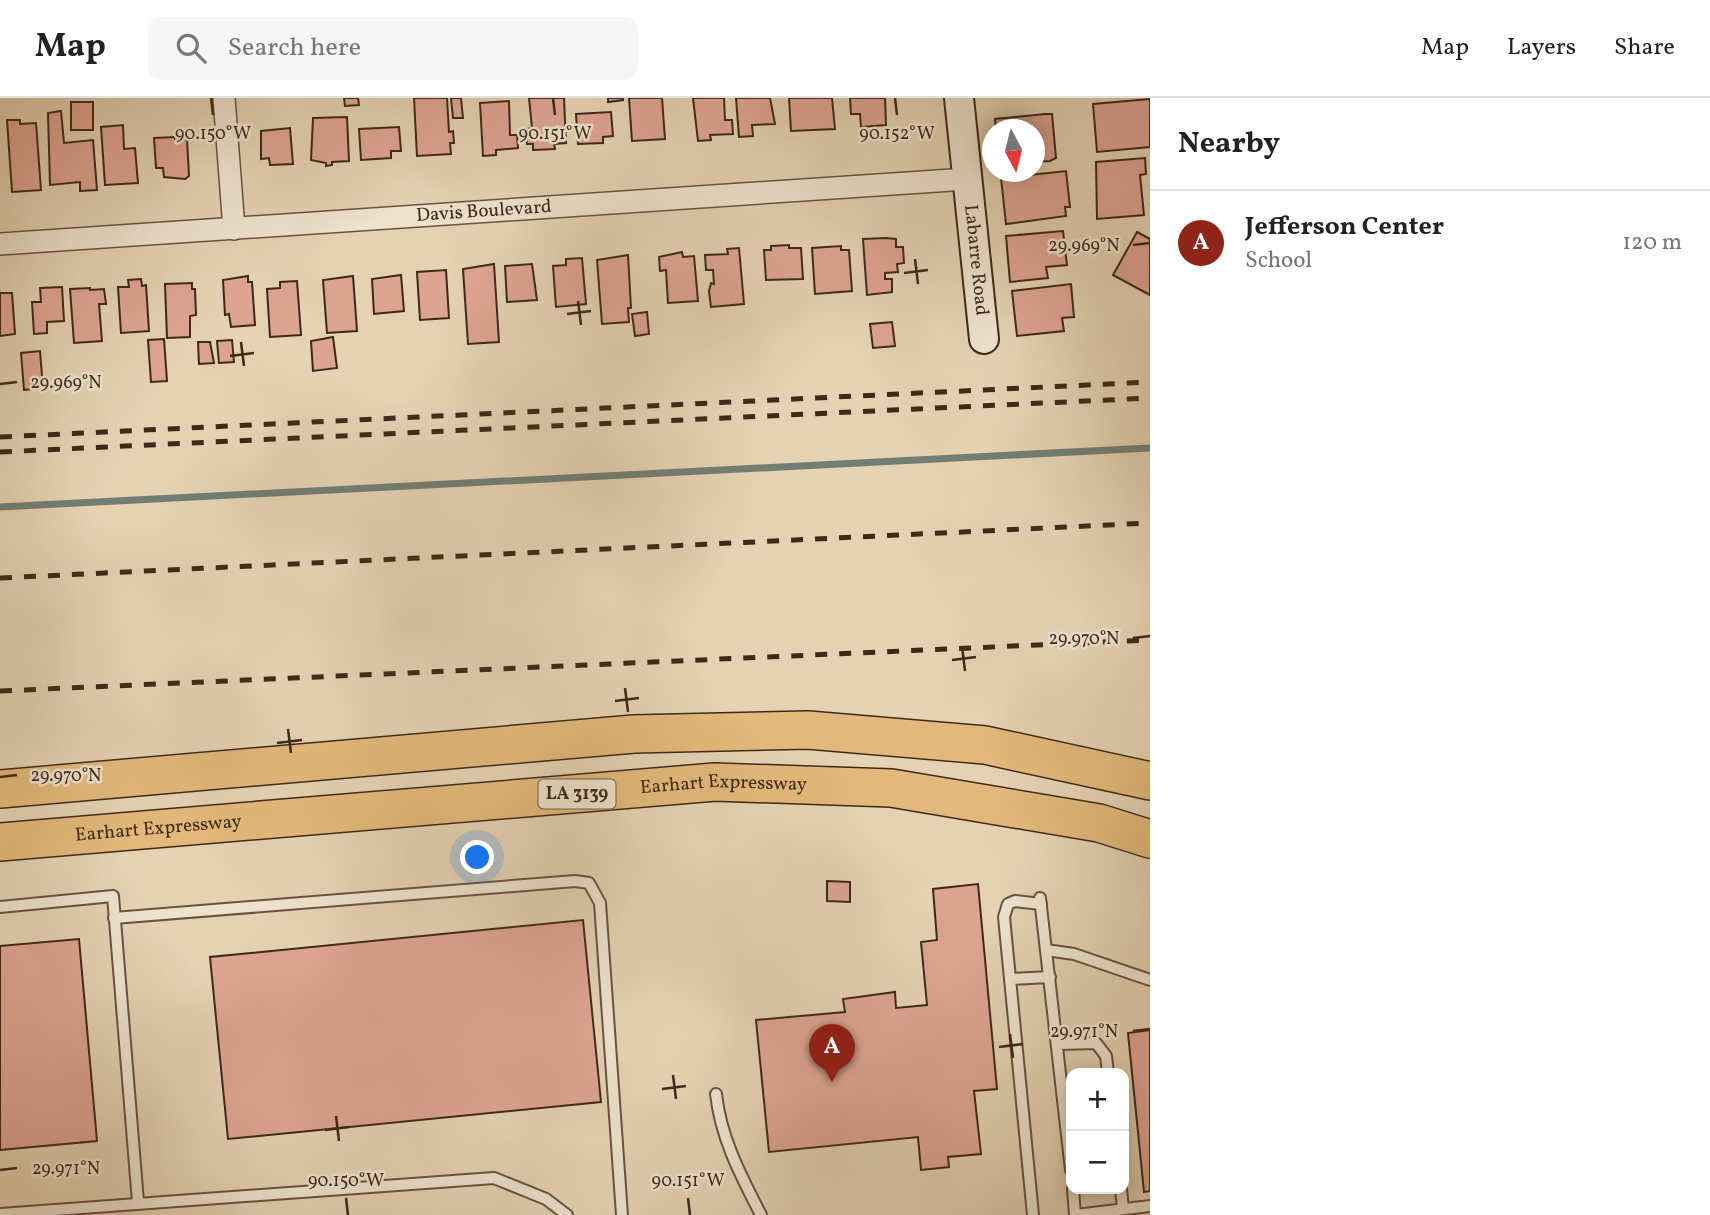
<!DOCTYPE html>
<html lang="en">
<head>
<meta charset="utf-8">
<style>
	:root { --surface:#fff; --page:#f6f6f6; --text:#222; --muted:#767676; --line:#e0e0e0; --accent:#8f2418 }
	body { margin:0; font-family:Vollkorn,serif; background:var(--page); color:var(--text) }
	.controls { position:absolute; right:21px; bottom:21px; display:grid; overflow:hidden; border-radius:14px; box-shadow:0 4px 18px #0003 }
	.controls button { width:63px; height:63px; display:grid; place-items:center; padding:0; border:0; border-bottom:2px solid var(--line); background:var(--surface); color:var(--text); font:35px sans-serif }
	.compass { position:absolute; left:982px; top:21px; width:63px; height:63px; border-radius:50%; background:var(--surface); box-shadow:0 4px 18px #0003; rotate:173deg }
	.you { position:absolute; left:478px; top:760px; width:24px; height:24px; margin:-18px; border:5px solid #fff; border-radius:50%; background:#1a73e8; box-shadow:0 0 0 10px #1a73e833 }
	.badge { display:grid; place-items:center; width:46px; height:46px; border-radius:50%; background:var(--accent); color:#fff; font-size:23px; font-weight:700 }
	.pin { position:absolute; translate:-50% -58px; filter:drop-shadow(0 2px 4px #0008) }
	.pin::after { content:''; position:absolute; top:37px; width:24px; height:21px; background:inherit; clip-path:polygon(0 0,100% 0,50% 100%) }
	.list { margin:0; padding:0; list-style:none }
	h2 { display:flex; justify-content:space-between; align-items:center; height:91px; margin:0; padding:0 28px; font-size:30px }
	h2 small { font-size:23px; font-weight:400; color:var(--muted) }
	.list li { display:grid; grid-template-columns:46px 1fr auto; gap:21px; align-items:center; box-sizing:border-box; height:105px; padding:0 28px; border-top:2px solid var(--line) }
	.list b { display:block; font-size:26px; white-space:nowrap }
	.list p { margin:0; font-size:23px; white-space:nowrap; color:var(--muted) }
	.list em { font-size:23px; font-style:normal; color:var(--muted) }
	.icon { flex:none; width:38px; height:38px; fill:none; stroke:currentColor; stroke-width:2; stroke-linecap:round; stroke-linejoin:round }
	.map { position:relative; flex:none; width:1150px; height:1117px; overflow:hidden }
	header { display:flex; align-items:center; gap:42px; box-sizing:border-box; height:98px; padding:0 35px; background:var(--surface); border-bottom:2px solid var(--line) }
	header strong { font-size:33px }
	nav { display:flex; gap:38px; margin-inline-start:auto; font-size:24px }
	.search { width:490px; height:63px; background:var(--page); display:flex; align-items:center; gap:18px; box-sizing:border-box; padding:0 24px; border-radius:14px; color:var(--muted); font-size:26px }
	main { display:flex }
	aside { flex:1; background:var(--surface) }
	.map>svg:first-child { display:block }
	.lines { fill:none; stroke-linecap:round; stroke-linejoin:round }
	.stream { stroke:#727e74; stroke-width:7 }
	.building { fill:#dea492; stroke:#3e2919; stroke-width:2 }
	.lane-casing { stroke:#685340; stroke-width:14 }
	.street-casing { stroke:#685340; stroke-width:24 }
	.secondary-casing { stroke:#3e2919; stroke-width:32 }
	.highway-casing { stroke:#3e2919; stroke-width:40 }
	.lane { stroke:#ede2ce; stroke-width:10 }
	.street { stroke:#ede2ce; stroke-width:21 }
	.secondary { stroke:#ede2ce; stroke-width:28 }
	.highway { stroke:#e2b97a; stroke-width:37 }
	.rail { stroke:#3e2919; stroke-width:5; stroke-dasharray:12 12; stroke-linecap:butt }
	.ticks { fill:none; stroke:#3e2919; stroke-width:2.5 }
	.labels { text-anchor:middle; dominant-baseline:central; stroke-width:5; stroke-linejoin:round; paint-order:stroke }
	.shield { fill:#ede2ce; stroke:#72604f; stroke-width:2 }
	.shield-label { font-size:18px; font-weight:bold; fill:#3e2919 }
	.street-label { font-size:19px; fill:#3e2919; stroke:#ede2ce }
	.ticks-label { font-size:18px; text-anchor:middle; fill:#3e2919; stroke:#ede2ce; stroke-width:5; stroke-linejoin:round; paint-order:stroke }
</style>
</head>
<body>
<header>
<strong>Map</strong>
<div class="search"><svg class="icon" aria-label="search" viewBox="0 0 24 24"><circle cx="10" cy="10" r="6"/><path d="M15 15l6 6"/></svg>Search here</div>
<nav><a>Map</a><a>Layers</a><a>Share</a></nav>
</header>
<main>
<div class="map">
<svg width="1150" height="1117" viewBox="0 0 1150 1117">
	<rect width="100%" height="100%" fill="#e4d2b3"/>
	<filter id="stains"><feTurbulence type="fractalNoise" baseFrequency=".00286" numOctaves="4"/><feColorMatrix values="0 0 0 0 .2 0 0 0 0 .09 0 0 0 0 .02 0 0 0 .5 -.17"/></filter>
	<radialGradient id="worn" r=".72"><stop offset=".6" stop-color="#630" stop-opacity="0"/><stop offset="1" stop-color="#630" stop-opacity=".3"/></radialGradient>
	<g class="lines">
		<!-- stream -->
		<polyline class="stream" points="0,409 1150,350"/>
	</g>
	<!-- building -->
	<g class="building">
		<polygon points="344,0 358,0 359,7 345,8"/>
		<polygon points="414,0 447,0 449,34 453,33 454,45 450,45 451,56 417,58"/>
		<polygon points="451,0 461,0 463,20 453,20"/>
		<polygon points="529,0 564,0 566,45 554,46 555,51 533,52 533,46 527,46 526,31 532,30"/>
		<polygon points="608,0 623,0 623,2 608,4"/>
		<polygon points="629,0 662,0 665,41 632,43"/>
		<polygon points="693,0 724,0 725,22 732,22 733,36 710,37 711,42 698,43"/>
		<polygon points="736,0 770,0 775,26 752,27 753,38 739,39"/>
		<polygon points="789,0 832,0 835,31 791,33"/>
		<polygon points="850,0 885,0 886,27 861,29 860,16 851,16"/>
		<polygon points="1150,1 1150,49 1097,54 1093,6"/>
		<polygon points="509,3 510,37 517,37 518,50 496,52 496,57 483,58 480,5"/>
		<rect x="71" y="4" width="22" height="28"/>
		<polygon points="61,13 64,45 93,42 97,92 80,93 80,84 50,87 48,15"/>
		<polygon points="611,14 613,38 603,39 603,45 578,46 576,16"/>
		<polygon points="1045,16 1052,16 1056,60 1050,63 1034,64 1034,32 996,32 995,21"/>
		<polygon points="347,19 349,63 332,64 332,67 326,68 326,65 311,62 313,20"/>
		<polygon points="7,22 20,22 20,26 36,25 41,92 12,94"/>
		<polygon points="123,27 124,51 135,50 138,85 105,87 101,29"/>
		<polygon points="399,29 401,53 391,53 391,60 361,62 359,31"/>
		<polygon points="290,30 293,66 270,67 269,60 261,61 261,33"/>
		<polygon points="175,39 175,42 187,41 189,78 185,81 164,79 163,70 156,70 154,40"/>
		<polygon points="1145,60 1146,76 1140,77 1144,117 1097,121 1096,64"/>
		<polygon points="1066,73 1070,109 1065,109 1066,118 1006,126 1001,80"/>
		<polygon points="1063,133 1067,167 1046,169 1048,180 1010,184 1006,138"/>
		<polygon points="1137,134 1150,141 1150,197 1113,177"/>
		<polygon points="886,140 896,141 896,149 903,149 904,165 897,166 898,174 885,175 885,181 892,181 892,194 867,197 863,141"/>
		<polygon points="789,147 789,150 801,150 803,181 766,182 764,152 771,152 771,148"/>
		<polygon points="841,148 841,152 849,152 852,193 815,196 812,150"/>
		<polygon points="739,150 744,206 711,209 709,193 711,185 714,186 713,172 706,172 705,157 728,156 727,151"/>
		<polygon points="682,154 683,159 694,158 698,203 668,205 666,172 660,173 659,159"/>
		<polygon points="628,157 631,210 628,210 629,224 602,226 597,162"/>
		<polygon points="582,160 586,206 556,209 553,168 566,167 566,161"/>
		<polygon points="494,166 499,244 468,246 463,171"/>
		<polygon points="532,166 537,202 507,204 505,168"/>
		<polygon points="446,172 449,220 420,222 417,174"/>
		<polygon points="401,177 404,213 374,216 372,181"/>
		<polygon points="248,178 248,184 252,184 255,227 231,229 229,216 225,217 223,182"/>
		<polygon points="353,178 357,233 327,235 323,182"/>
		<polygon points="141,181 142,188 146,187 149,233 121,235 118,189 129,189 128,182"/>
		<polygon points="297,183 301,237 270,239 267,191 280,190 280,184"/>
		<polygon points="192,185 192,191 195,191 196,217 190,218 190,239 167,240 165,186"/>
		<polygon points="1071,186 1074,219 1062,220 1064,233 1017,238 1012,193"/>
		<polygon points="62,189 64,223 47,224 47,235 34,236 32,204 41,204 40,190"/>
		<polygon points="90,190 90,192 104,191 106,206 99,206 102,243 74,245 70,191"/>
		<polygon points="0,195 12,195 15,236 0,238"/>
		<polygon points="647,214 649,236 635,238 632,216"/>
		<polygon points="892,224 895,248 873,250 870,226"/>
		<polygon points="333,239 337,270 313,273 311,243"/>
		<polygon points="164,241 167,283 151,284 148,242"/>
		<polygon points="232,242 234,264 219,265 217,243"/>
		<polygon points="198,244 210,244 214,265 199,266"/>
		<polygon points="40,253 43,290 24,292 21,255"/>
		<polygon points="827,783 850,784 850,804 827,803"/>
		<polygon points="978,786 997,991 974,993 981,1056 948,1059 949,1069 921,1072 918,1039 769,1054 756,922 845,914 843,901 895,894 896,910 927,907 921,844 937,842 933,791"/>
		<polygon points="583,822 601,1004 228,1041 210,859"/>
		<polygon points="79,841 97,1043 0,1052 0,848"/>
		<polygon points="1150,932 1150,1093 1144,1094 1128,935"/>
	</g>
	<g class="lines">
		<!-- lane casing -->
		<g class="lane-casing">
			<g id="lane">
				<polyline points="1040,800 1071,1072"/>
				<polyline points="0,809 113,798 138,1104"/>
				<polyline points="114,820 575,783 589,785 600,805 622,1117"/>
				<polyline points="1046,852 1074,856 1150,882"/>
				<polyline points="1010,881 1050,879"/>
				<polyline points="1058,946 1096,945 1106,958 1108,975"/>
				<path d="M716,996C721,1041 741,1078 761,1117"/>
				<polyline points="1073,1091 1075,1117"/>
				<polyline points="1121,1091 1123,1111"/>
				<polyline points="0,1116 494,1080 546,1101 567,1117"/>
				<polyline points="1033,1117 1004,819 1008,806 1015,803 1041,806"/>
				<polyline points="1076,1117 1150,1108"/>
			</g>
		</g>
		<!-- street casing -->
		<g class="street-casing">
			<g id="street">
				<polyline points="224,0 234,131"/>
				<path id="s1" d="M0,146L967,81"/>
			</g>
		</g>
		<!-- secondary casing -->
		<g class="secondary-casing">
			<g id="secondary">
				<path id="s2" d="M959,0L984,241"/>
			</g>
		</g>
		<!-- highway casing -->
		<g class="highway-casing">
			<g id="highway">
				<polyline points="0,691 634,636 808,632 985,647 1150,683"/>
				<path id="s3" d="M0,744L715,684L891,690L1099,725L1150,741"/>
			</g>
		</g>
		<!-- lane -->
		<use href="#lane" class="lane"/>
		<!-- street -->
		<use href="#street" class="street"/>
		<!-- secondary -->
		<use href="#secondary" class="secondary"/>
		<!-- highway -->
		<use href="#highway" class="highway"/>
		<!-- rail -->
		<g class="rail">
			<polyline points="0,339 1150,284"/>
			<polyline points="0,354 1150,300"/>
			<polyline points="0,480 1150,425"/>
			<polyline points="0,593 1150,542"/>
		</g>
	</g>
	<!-- ticks -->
	<path class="ticks" d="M211,0L213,17M553,0L555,17M895,0L897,17M1133,147L1150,145M915,161L918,186M904,175L928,172M578,203L581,227M567,216L591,213M241,244L244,268M230,258L254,255M0,286L17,284M1133,540L1150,538M962,548L965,573M952,562L976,559M625,590L628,614M615,603L639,600M288,631L291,655M277,645L302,642M0,679L17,677M1133,933L1150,931M1010,936L1013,960M999,949L1023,946M673,977L676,1001M662,991L686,988M336,1018L339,1043M325,1032L349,1029M0,1072L17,1070M346,1100L348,1117M688,1100L690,1117"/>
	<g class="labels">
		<!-- shield labels -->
		<rect class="shield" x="538.5" y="681.5" width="77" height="29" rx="5"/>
		<g class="shield-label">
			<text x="577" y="696">LA 3139</text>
		</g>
		<!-- street labels -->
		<g class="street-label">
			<text stroke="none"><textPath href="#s1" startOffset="485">Davis Boulevard</textPath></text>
			<text stroke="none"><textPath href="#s2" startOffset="163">Labarre Road</textPath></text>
			<text stroke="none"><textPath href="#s3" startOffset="726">Earhart Expressway</textPath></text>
			<text stroke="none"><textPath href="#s3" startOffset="159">Earhart Expressway</textPath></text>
		</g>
	</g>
	<g class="ticks-label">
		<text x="213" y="41">90.150°W</text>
		<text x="555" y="41">90.151°W</text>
		<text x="897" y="41">90.152°W</text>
		<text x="1084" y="153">29.969°N</text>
		<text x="66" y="290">29.969°N</text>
		<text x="1084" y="546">29.970°N</text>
		<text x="66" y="683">29.970°N</text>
		<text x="1084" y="939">29.971°N</text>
		<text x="66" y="1076">29.971°N</text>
		<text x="346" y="1088">90.150°W</text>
		<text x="688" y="1088">90.151°W</text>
	</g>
	<rect width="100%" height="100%" filter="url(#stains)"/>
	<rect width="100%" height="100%" fill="url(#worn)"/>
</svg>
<div class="controls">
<button>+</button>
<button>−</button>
</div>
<svg class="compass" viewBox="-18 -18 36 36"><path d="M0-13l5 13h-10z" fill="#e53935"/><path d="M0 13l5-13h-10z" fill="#767676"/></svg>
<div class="you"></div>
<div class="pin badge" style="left:832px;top:984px">A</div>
</div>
<aside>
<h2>Nearby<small></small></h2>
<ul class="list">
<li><span class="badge">A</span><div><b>Jefferson Center</b><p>School</p></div><em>120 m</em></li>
</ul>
</aside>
</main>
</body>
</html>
